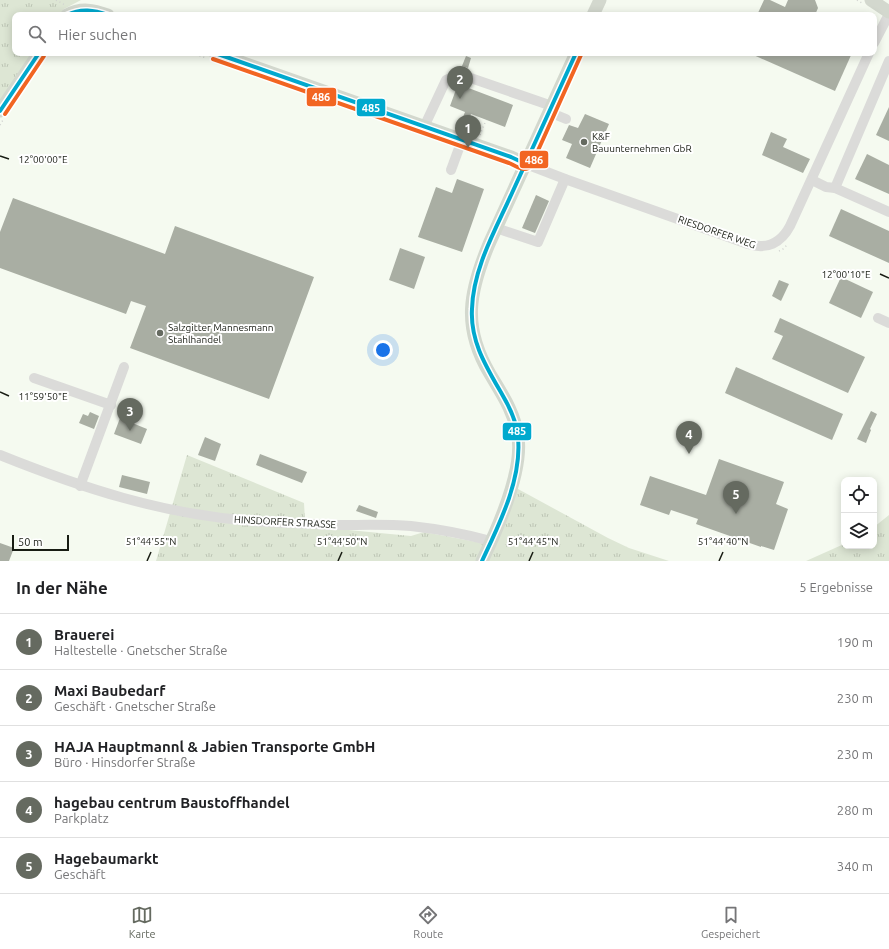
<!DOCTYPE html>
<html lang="de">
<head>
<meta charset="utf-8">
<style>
	:root { --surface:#fff; --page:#f6f6f6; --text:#202124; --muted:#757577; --line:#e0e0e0; --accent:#656a60 }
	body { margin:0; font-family:Ubuntu,sans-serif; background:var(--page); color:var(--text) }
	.controls { position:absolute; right:12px; bottom:12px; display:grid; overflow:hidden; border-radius:8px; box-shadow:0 2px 10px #0003 }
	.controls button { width:36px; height:36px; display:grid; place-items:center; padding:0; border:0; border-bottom:1px solid var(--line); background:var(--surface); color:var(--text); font:20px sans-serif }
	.scale { position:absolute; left:12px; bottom:10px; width:57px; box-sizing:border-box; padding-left:4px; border:2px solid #181c13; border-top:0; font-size:11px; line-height:14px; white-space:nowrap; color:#181c13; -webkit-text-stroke:3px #fff; paint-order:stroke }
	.you { position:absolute; left:383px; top:350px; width:14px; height:14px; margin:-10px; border:3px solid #fff; border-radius:50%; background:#1a73e8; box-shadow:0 0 0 6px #1a73e833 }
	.badge { display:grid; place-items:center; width:26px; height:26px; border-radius:50%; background:var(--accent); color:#fff; font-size:13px; font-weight:700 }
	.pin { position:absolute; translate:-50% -33px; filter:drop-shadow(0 1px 2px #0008) }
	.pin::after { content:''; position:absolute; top:21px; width:14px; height:12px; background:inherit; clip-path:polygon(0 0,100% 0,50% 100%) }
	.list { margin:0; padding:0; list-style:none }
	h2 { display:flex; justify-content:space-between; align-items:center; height:52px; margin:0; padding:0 16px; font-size:17px }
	h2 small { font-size:13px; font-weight:400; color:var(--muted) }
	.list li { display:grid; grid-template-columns:26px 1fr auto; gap:12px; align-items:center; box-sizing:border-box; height:56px; padding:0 16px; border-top:1px solid var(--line) }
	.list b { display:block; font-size:15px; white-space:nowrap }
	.list p { margin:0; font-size:13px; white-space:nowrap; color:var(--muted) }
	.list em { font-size:13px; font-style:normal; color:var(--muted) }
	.icon { flex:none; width:22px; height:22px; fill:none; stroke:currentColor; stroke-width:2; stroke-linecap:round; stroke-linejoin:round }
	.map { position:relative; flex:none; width:889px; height:561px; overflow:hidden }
	.search { position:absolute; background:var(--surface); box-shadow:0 2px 10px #0003; left:12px; right:12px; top:12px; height:44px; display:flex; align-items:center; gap:10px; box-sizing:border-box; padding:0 14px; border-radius:8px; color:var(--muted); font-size:15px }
	.sheet { height:332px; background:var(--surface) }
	nav { display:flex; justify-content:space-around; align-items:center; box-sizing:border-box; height:56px; border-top:1px solid var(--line); background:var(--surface); font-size:11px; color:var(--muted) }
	nav a { display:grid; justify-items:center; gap:2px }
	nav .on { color:var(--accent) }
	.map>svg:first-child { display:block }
	.grass { fill:url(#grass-tufts) }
	.building { fill:#a9aea3 }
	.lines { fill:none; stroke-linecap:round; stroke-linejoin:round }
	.path { stroke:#d1d3d0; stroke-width:1.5; stroke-dasharray:1 3; stroke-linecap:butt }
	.minor { stroke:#dbdbd9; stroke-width:10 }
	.major { stroke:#d3d8ce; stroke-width:13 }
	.bus-1-casing { stroke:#fff; stroke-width:7 }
	.bus-2-casing { stroke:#fff; stroke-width:7 }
	.bus-1 { stroke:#00a9ce; stroke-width:4 }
	.bus-2 { stroke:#f26522; stroke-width:4 }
	.ticks { fill:none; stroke:#181c13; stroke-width:1.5 }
	.poi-dot { fill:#656a60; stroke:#fff; stroke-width:1.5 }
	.labels { text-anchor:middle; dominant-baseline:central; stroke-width:4; stroke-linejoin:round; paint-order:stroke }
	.poi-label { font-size:10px; fill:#181c13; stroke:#fff; text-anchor:start }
	.street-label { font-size:10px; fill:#181c13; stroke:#fff }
	.ticks-label { font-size:10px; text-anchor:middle; fill:#181c13; stroke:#fff; stroke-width:4; stroke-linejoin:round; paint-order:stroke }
	.line-badge { stroke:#fff; stroke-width:1.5 }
	.badge-label { font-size:11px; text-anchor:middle; font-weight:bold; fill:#fff }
</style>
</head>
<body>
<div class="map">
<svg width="889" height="561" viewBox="0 0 889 561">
	<defs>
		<pattern id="grass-tufts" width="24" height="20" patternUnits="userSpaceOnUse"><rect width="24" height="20" fill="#dde6d4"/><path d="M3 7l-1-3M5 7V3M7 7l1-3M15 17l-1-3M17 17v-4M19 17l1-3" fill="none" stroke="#bdc5b5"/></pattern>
	</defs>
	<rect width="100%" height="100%" fill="#f5faf0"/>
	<!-- grass -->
	<g class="grass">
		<polygon points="0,0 81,0 64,9 60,15 15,15 15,53 34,53 0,103"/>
		<polygon points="187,455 304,503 305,520 338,529 411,536 424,532 482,543 514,492 518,489 608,538 629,548 669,561 156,561"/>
		<polygon points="889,515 889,561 806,561 844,544 844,546 874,546 874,527"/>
	</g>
	<!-- building -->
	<g class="building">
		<polygon points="764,0 770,0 785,7 788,0 815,0 818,8 815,15 757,15"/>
		<polygon points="749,53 852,53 835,91"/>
		<polygon points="466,56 471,58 468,68 462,66"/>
		<polygon points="458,84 513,105 505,127 471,114 467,124 461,122 465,112 450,106"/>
		<polygon points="889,107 889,141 876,135"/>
		<polygon points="585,114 609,124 590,168 566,158 572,144 562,140 569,125 578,128"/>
		<polygon points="771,132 787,139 783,147 810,159 803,173 762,155"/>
		<polygon points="867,154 889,165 889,194 855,179"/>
		<polygon points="457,179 484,189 462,252 418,237 436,187 452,193"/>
		<polygon points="536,195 549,201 535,233 522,228"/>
		<polygon points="13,198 165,254 175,226 314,277 269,399 130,348 146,306 131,301 126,314 0,268 0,232"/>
		<polygon points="841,209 889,231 889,263 829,236"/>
		<polygon points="400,248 425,257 414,289 389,280"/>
		<polygon points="841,277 873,292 861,318 829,303"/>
		<polygon points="779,280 789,284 781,301 772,296"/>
		<polygon points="780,318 865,357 848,393 772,359 783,336 774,332"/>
		<polygon points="736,367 843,414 832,440 725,393"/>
		<polygon points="871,411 877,414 870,429 871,430 866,443 857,439"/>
		<polygon points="90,412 99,416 94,429 79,423 83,414 88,416"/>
		<polygon points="120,418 147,429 141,444 114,434"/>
		<polygon points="205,437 221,444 215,461 198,455"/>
		<polygon points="260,454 307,472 302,483 256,465"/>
		<polygon points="719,459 784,482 776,504 788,509 774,550 761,546 761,547 696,524 698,519 671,510 669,515 640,505 650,476 706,495"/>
		<polygon points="122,475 150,482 147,494 119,487"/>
		<polygon points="359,505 378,512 376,518 356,511"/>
		<polygon points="0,543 14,548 9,561 0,561"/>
	</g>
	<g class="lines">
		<!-- path -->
		<g class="path">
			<polyline points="56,0 65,5"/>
			<polyline points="857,0 862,3"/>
			<polyline points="192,53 206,58"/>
			<polyline points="0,125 3,120"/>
			<polyline points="480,135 486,120"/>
			<polyline points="779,251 783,249 787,245"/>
		</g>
		<!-- minor -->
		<g class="minor">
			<polyline points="874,43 889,14"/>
			<polyline points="889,61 835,188 889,212"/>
			<polyline points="549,112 566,119"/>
			<polyline points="424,127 446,80 459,74 552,106"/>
			<path d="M526,164L565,179L748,244C767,250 781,243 790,226L869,53"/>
			<polyline points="451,170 462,140"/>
			<polyline points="812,180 826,187 835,188"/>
			<polyline points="496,228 538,242 565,179"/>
			<polyline points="878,318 889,323"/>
			<polyline points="34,378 111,405"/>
			<path d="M0,455C82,488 162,514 251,521C280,523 309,524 338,525C362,525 387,524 411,526C438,529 465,534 491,541"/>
			<polyline points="80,486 124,367"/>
		</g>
		<!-- major -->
		<g class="major">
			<polyline points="871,0 889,12"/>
			<path d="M67,15C81,7 94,10 108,15"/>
			<polyline points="593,15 600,0"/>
			<polyline points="215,53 511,157 526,164"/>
			<polyline points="0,111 39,53"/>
			<path d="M482,561C497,530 523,471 518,437C515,413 502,394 490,374C462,327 469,292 489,244L576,53"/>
		</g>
		<!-- bus-1 casing -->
		<g class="bus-1-casing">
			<g id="bus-1">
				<path d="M67,15C81,8 94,10 108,15"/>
				<polyline points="215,53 511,157 526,164"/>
				<polyline points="0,111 39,53"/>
				<path d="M482,561C499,525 522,479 518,438C517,423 510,408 503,396C487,368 470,342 472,309C473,268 496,229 512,193C533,146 555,100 576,53"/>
			</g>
		</g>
		<!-- bus-2 casing -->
		<g class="bus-2-casing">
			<g id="bus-2">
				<path d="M213,59L509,163C516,166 525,173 531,166L581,55"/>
				<polyline points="5,114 44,56"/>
			</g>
		</g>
		<!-- bus-1 -->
		<use href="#bus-1" class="bus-1"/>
		<!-- bus-2 -->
		<use href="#bus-2" class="bus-2"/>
	</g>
	<!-- ticks -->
	<path class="ticks" d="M0,156L9,159M880,274L889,278M0,392L9,396M147,561L151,552M338,561L342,552M529,561L533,552M719,561L723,552"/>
	<!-- markers -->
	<g class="poi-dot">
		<circle cx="584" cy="142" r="4"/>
		<circle cx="160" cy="333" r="4"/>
	</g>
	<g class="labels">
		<!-- poi labels -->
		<g class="poi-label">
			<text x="592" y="136">K&amp;F<tspan x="592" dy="12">Bauunternehmen GbR</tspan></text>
			<text x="168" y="327">Salzgitter Mannesmann<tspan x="168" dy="12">Stahlhandel</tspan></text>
		</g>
		<!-- street labels -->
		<g class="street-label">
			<text transform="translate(717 232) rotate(19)">RIESDORFER WEG</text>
			<text transform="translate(285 522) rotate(3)">HINSDORFER STRASSE</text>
		</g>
	</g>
	<g class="ticks-label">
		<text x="43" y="163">12°00'00"E</text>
		<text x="846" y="278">12°00'10"E</text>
		<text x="43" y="400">11°59'50"E</text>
		<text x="151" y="545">51°44'55"N</text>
		<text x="342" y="545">51°44'50"N</text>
		<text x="533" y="545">51°44'45"N</text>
		<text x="723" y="545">51°44'40"N</text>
	</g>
	<g class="line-badge">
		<rect x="306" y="87" width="31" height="20" rx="4" fill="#f26522"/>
		<rect x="356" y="98" width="30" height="19" rx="4" fill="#00a9ce"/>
		<rect x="519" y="150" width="30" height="19" rx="4" fill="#f26522"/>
		<rect x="502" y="422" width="30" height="19" rx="4" fill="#00a9ce"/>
	</g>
	<g class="badge-label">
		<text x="321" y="101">486</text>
		<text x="371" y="112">485</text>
		<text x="534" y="164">486</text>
		<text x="517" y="435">485</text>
	</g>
</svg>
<div class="controls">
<button><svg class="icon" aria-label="locate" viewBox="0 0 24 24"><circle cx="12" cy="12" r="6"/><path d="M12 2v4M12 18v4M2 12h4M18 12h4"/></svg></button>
<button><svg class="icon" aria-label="layers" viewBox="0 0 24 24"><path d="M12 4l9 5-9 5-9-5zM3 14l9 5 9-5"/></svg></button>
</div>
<div class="scale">50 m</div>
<div class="you"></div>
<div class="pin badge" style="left:468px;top:148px">1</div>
<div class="pin badge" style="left:460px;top:99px">2</div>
<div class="pin badge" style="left:130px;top:431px">3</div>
<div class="pin badge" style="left:689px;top:454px">4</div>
<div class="pin badge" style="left:736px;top:514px">5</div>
<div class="search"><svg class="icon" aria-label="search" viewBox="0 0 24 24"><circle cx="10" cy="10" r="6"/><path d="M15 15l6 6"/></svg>Hier suchen</div>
</div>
<section class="sheet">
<h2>In der Nähe<small>5 Ergebnisse</small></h2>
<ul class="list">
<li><span class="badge">1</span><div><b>Brauerei</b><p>Haltestelle · Gnetscher Straße</p></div><em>190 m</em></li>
<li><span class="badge">2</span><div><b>Maxi Baubedarf</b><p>Geschäft · Gnetscher Straße</p></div><em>230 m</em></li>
<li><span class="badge">3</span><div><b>HAJA Hauptmannl &amp; Jabien Transporte GmbH</b><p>Büro · Hinsdorfer Straße</p></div><em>230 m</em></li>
<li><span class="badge">4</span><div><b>hagebau centrum Baustoffhandel</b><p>Parkplatz</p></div><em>280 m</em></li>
<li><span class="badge">5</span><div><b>Hagebaumarkt</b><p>Geschäft</p></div><em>340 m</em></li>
</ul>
</section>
<nav>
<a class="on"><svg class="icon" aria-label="map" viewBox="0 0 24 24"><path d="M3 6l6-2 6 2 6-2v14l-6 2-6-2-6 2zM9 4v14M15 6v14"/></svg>Karte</a>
<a><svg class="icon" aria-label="directions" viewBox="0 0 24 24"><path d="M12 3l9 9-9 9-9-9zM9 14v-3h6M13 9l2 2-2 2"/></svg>Route</a>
<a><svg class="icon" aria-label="saved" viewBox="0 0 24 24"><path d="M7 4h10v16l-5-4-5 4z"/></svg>Gespeichert</a>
</nav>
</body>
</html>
